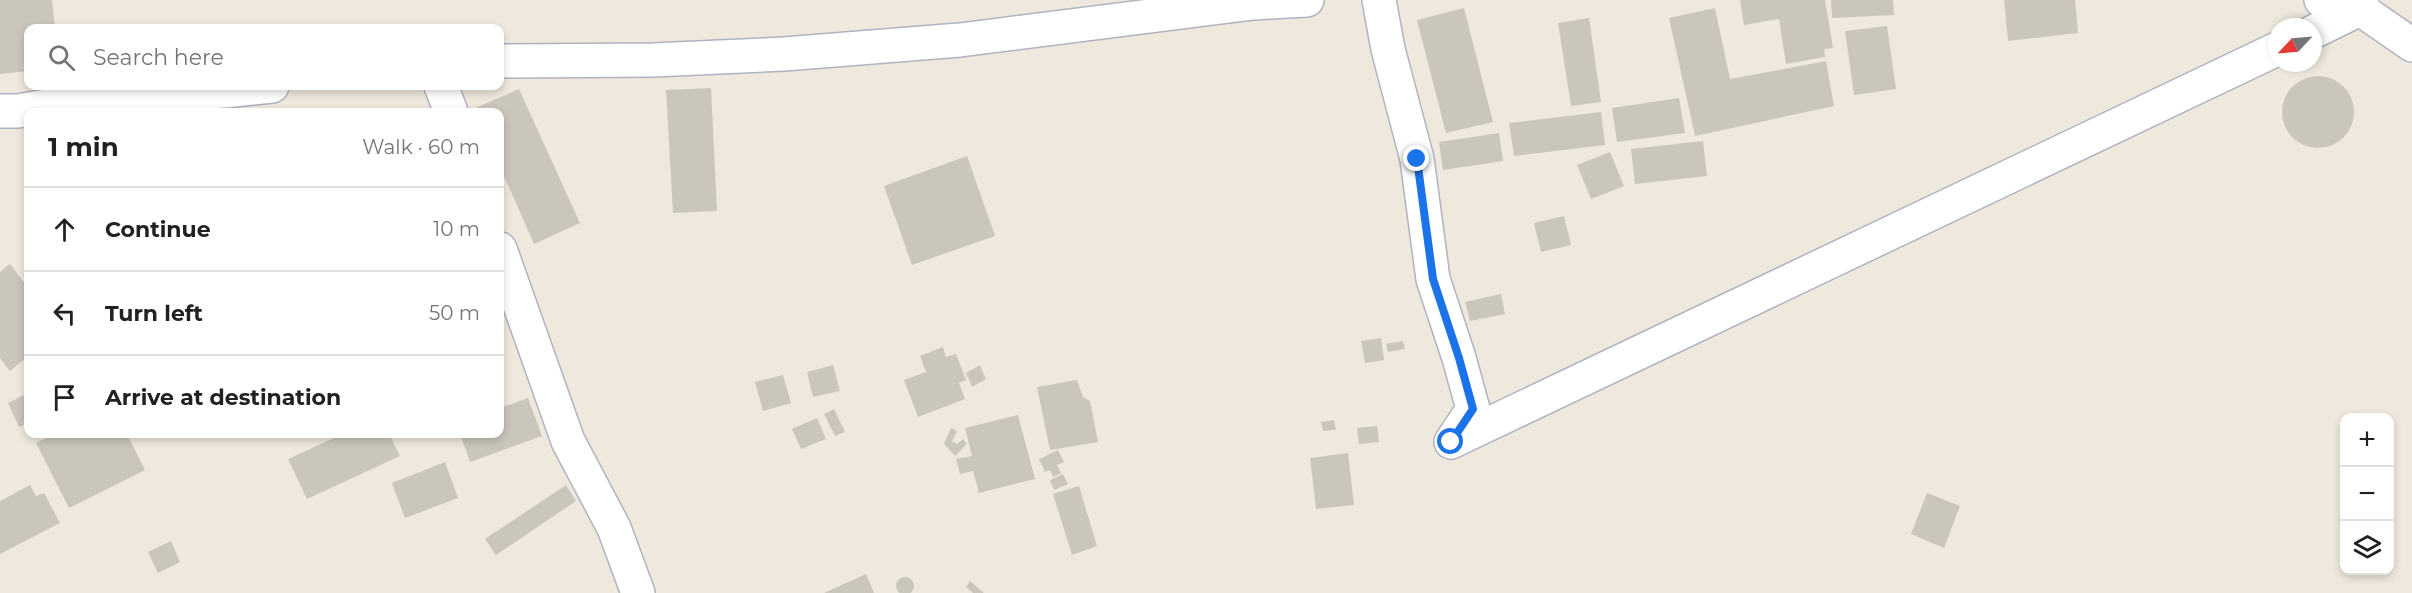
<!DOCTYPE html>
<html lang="en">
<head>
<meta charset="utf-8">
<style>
	:root { --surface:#fff; --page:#f6f6f6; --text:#202124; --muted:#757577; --line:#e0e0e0 }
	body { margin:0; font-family:Montserrat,sans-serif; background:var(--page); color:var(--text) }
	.controls { position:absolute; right:18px; bottom:18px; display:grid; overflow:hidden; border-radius:12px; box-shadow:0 3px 9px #0003 }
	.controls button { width:54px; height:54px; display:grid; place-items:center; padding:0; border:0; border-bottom:2px solid var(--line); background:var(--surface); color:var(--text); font:30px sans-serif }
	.compass { position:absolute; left:2268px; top:18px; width:54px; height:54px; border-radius:50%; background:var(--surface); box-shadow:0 3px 9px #0003; rotate:244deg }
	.stop { position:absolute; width:18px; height:18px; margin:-14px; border:4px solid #1a73e8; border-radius:50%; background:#fff }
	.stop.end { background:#1a73e8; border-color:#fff; box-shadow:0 2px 6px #0008 }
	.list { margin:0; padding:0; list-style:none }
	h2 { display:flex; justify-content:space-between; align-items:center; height:78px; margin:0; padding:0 24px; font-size:26px }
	h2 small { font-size:20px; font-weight:400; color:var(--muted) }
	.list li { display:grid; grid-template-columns:39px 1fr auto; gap:18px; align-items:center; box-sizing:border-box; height:84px; padding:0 24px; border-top:2px solid var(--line) }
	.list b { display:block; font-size:22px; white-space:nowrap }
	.list em { font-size:20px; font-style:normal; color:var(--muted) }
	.icon { flex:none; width:33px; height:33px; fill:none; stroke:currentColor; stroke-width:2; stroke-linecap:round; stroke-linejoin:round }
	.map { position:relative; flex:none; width:2412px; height:593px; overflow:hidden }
	.search { position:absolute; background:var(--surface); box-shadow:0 3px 9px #0003; left:24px; top:24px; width:480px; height:66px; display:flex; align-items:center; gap:15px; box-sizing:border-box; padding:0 21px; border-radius:12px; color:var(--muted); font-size:22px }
	.panel { position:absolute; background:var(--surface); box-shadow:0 3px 9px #0003; left:24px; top:108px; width:480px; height:330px; border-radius:12px }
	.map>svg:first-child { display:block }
	.building { fill:#cac6bc }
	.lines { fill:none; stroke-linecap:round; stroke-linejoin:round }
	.minor-casing { stroke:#b1b2c1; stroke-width:36 }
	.minor { stroke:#fff; stroke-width:33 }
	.route { stroke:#1a73e8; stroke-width:8 }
</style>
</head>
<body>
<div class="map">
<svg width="2412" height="593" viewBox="0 0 2412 593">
	<rect width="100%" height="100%" fill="#efe9dd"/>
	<!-- building -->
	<g class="building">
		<polygon points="0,0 52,0 55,28 28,28 28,71 0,74"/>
		<polygon points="1740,0 1825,0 1833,48 1824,49 1825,57 1786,64 1779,19 1744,25"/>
		<polygon points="1831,0 1893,0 1894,15 1832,18"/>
		<polygon points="2004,0 2075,0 2078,33 2008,41"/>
		<polygon points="1464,8 1493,122 1446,133 1417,20"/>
		<polygon points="1715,8 1730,79 1826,61 1834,106 1695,136 1669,18"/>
		<polygon points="1589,18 1601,102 1571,106 1558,23"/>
		<polygon points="1887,26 1896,89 1854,95 1845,31"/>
		<circle cx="2318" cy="112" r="36"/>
		<polygon points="711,88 717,211 673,213 666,90"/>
		<polygon points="519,89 580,223 534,244 500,167 500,112 475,112 473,109"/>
		<polygon points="1679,98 1685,133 1617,142 1612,108"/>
		<polygon points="1601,112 1605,145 1514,156 1509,123"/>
		<polygon points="1499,133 1503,161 1443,170 1439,142"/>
		<polygon points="1703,141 1707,176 1635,184 1631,149"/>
		<polygon points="1610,152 1624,186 1591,199 1577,165"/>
		<polygon points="967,156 995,236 912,265 884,186"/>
		<polygon points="1564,216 1571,245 1541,252 1534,223"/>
		<polygon points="10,264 28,288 28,356 10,371 0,358 0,272"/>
		<polygon points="1501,294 1505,314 1470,321 1465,302"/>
		<polygon points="1381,338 1384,360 1365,363 1361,341"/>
		<polygon points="1403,341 1405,349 1388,352 1386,344"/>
		<polygon points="943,347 946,357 956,354 966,380 959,383 965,399 918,417 904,380 926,372 920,356"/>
		<polygon points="833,365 840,391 813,397 807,372"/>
		<polygon points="980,365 986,379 972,387 966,373"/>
		<polygon points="783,375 791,403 763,411 755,382"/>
		<polygon points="1077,380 1083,397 1090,401 1098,442 1050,450 1037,387"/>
		<polygon points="28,393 28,423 19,427 8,403"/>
		<polygon points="528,398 542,436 470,462 460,434 500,434 500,408"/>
		<polygon points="834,409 845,432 835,436 824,414"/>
		<polygon points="1018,415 1035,479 979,493 973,471 960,474 956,459 972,456 965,428"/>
		<polygon points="817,418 826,439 801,449 792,429"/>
		<polygon points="1334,420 1336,430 1323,431 1321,422"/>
		<polygon points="1377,426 1379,442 1359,444 1357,428"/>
		<polygon points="951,428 957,431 952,441 957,444 963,439 967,444 955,456 944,444"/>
		<polygon points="55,434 127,434 145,470 69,508 36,443"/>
		<polygon points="343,434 389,434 400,456 307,499 288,459"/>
		<polygon points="1058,450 1064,462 1057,465 1061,473 1053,477 1050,470 1045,472 1039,459"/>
		<polygon points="1348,453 1354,505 1316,509 1310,458"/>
		<polygon points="445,462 458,498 405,518 392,483"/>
		<polygon points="1063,474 1068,484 1054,490 1050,480"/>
		<polygon points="30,485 36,496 44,493 60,523 0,554 0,501"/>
		<polygon points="566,485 576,501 496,555 485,539"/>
		<polygon points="1079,486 1097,546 1072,555 1053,494"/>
		<polygon points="1927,493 1960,506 1944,548 1911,534"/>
		<polygon points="171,541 180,562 158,573 148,552"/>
		<polygon points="866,574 874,593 824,593"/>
		<circle cx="905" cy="586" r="9"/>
		<polygon points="970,581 984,593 973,593 966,587"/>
	</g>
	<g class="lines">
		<!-- minor casing -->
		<g class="minor-casing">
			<g id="minor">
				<polyline points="1379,0 1388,49 1417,159 1433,279 1459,358 1473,409 1451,442 2277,49"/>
				<polyline points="2321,0 2360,9 2412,45"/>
				<polyline points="2313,32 2360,9 2362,1"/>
				<polyline points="500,61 653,60 784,54 960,40 1253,3 1307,0"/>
				<polyline points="441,86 451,112"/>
				<polyline points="0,111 18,111 93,98 225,91 272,86"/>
				<polyline points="500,249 568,441 614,528 638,593"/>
			</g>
		</g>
		<!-- minor -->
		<use href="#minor" class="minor"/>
	</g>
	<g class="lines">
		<!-- route -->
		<polyline class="route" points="1417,159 1433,279 1459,358 1473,409 1451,442"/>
	</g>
</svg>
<div class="controls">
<button>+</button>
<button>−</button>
<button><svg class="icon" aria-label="layers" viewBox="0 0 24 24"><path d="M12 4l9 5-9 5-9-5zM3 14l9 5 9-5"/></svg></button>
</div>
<svg class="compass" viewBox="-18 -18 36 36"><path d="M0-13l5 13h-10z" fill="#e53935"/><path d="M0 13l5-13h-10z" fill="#757577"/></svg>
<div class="stop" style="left:1451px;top:442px"></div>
<div class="stop end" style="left:1417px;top:159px"></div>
<div class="search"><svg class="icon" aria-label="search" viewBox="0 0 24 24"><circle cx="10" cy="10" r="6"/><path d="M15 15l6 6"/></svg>Search here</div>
<section class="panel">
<h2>1 min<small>Walk · 60 m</small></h2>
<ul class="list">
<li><svg class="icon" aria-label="ahead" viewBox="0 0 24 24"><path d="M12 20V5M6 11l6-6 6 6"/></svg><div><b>Continue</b></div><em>10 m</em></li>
<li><svg class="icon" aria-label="left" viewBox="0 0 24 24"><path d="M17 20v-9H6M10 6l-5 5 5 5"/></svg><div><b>Turn left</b></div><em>50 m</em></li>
<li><svg class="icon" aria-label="arrive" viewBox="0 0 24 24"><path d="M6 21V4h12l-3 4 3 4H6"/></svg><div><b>Arrive at destination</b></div></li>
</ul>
</section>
</div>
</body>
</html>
